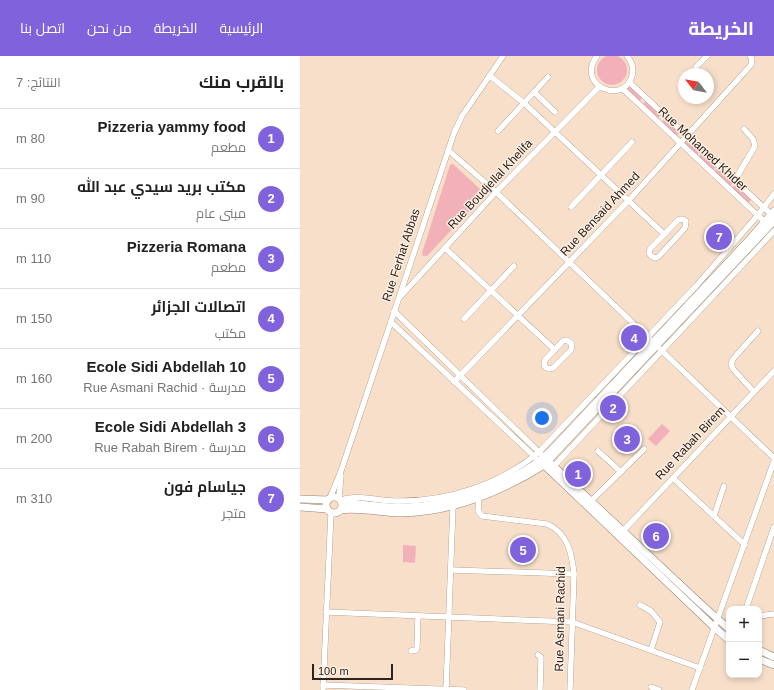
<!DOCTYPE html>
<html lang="ar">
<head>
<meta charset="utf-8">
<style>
	:root { --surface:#fff; --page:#f2f2f2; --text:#222; --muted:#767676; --line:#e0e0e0; --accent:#8162dd }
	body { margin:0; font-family:Helvetica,Cairo,sans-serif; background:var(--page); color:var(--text); direction:rtl }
	.controls { position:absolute; right:12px; bottom:12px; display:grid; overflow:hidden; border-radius:8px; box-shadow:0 2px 6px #0003 }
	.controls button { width:36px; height:36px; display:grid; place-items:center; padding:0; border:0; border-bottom:1px solid var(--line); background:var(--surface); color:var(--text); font:20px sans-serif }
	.compass { position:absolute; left:378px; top:12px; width:36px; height:36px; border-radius:50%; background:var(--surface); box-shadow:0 2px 6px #0003; rotate:301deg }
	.scale { position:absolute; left:12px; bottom:10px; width:81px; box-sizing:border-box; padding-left:4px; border:2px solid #2d241d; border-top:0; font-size:11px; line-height:14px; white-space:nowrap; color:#2d241d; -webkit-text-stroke:3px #fdeee2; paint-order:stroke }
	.you { position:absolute; left:242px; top:362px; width:14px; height:14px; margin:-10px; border:3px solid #fff; border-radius:50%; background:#1a73e8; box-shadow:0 0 0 6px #1a73e833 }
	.badge { display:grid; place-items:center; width:26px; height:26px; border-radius:50%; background:var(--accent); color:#fff; font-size:13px; font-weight:700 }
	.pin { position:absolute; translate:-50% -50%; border:2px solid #fff; box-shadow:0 1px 4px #0006 }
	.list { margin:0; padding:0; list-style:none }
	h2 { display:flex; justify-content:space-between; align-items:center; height:52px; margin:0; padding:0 16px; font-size:17px }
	h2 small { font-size:13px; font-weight:400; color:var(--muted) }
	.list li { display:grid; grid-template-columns:26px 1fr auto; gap:12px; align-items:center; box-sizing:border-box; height:60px; padding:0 16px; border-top:1px solid var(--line) }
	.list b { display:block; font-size:15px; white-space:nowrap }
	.list p { margin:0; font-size:13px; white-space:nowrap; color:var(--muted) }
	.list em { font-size:13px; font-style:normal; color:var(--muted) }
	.map { position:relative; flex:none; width:474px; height:634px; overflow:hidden; direction:ltr }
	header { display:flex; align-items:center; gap:24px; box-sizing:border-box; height:56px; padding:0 20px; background:var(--accent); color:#fff }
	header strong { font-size:19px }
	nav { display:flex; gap:22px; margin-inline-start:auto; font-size:14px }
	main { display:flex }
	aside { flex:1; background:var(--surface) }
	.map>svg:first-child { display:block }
	.green { fill:#f2b1b9 }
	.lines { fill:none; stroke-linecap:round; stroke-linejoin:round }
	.minor-casing { stroke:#98826e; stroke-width:6 }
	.major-casing { stroke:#98826e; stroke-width:8 }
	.minor { stroke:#fff; stroke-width:5.5 }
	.major { stroke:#fff; stroke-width:7 }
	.labels { text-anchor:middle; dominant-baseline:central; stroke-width:3; stroke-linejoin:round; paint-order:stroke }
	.street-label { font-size:12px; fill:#2d241d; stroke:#fdeee2 }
</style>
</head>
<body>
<header>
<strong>الخريطة</strong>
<nav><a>الرئيسية</a><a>الخريطة</a><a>من نحن</a><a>اتصل بنا</a></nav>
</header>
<main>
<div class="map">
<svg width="474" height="634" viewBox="0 0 474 634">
	<rect width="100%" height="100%" fill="#f8dfca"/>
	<!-- green -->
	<g class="green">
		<circle cx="312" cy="14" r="15"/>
		<polygon points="328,27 343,41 339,45 324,31"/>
		<polygon points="347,44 361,58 358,62 343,48"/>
		<polygon points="366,62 380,76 377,80 362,66"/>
		<polygon points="386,82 401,95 397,99 383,86"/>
		<polygon points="402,97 417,110 413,114 399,101"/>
		<polygon points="153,108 182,135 184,139 129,198 127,200 123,200 122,197 150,109"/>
		<polygon points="418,111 434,126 430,130 415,115"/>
		<polygon points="436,128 452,143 448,147 432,132"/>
		<polygon points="362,368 370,375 356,390 348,383"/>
		<polygon points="103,489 116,490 115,507 103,506"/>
	</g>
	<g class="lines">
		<!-- minor casing -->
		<g class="minor-casing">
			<g id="minor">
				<path d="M297,0C275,29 323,50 332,20C334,13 332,6 327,0"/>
				<polyline points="396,11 407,0"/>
				<polyline points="190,20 224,47 364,178"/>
				<polyline points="329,26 474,161"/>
				<polyline points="323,33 467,168"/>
				<polyline points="234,36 255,56"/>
				<polyline points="198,75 248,21"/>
				<polyline points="148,94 196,136 474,402"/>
				<polyline points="435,124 455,90 453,83 444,73"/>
				<polyline points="271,151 332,86"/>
				<polygon points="382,163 386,165 385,172 358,201 355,202 351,200 349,197 350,193 378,164"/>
				<polyline points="145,192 255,294"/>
				<polyline points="100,241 196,136 299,31"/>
				<polyline points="94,255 241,398"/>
				<polyline points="164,263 214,210"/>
				<polyline points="91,266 236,402"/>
				<polygon points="267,284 272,288 271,294 253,312 249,313 245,311 244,308 245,304 263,285"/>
				<polyline points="154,326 329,144 451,9 452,3 450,0"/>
				<polyline points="454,336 433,313 431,308 433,303 458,275"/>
				<polyline points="298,395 321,416"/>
				<polyline points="254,410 474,175"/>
				<polyline points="373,422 445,489"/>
				<polyline points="30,442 41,415 154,77 162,60 203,0"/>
				<polyline points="39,442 41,420"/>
				<path d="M179,442L178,455L182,460L247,468C268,477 272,498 274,518L270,634"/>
				<path d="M40,444C58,438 77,445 95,445C146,446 200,429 239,396L397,229L458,159L474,138"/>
				<polyline points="292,444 344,393"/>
				<polyline points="414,460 424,430"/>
				<polyline points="323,475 474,315"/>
				<polyline points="151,514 274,518"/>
				<polyline points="340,549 351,555 360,566 351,594"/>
				<polyline points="446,553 474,471"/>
				<polyline points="26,556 272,566 400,612"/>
				<polyline points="459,560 474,558"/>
				<polyline points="111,595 116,594 117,592 118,560"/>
				<polyline points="238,599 241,601 240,634"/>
				<polyline points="23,629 164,634"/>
				<polyline points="351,631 359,634"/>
				<polyline points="23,634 31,457"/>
				<polyline points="146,634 153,450"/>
				<polyline points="392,634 474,405"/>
			</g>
		</g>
		<!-- major casing -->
		<g class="major-casing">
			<g id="major">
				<polyline points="246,403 402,549 429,573"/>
				<polyline points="241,406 415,572 429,584"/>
				<circle cx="34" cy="449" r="8"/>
				<polyline points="0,443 28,444"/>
				<path d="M42,446C62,448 82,452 103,451C145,451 207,430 240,404C247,399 252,393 258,387L449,184L474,155"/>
				<polyline points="0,451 27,453"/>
				<path d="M41,454C58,451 82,457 101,457C152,456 201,436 244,409L474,165"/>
				<polyline points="459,594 474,601"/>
				<polyline points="459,603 474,609"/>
			</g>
		</g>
		<!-- minor -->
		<use href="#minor" class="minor"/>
		<!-- major -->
		<use href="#major" class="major"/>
	</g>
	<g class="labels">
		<!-- street labels -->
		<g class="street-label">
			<text transform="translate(403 93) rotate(43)">Rue Mohamed Khider</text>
			<text transform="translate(190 128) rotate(-47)">Rue Boudjellal Khelifa</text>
			<text transform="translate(300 158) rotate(-47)">Rue Bensaid Ahmed</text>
			<text transform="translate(101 199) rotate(-72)">Rue Ferhat Abbas</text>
			<text transform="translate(390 387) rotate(-47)">Rue Rabah Birem</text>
			<text transform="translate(260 563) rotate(-89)">Rue Asmani Rachid</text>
		</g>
	</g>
</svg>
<div class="controls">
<button>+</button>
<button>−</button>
</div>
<svg class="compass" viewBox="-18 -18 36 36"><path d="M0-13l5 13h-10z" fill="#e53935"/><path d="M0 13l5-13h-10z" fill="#767676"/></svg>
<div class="scale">100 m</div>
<div class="you"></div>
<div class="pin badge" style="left:278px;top:418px">1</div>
<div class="pin badge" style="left:313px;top:352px">2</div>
<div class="pin badge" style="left:327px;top:383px">3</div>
<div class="pin badge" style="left:334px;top:282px">4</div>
<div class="pin badge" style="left:223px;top:494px">5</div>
<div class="pin badge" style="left:356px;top:480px">6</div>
<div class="pin badge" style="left:419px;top:181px">7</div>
</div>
<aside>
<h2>بالقرب منك<small>النتائج: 7</small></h2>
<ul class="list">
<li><span class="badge">1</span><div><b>Pizzeria yammy food</b><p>مطعم</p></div><em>80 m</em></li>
<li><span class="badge">2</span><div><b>مكتب بريد سيدي عبد الله</b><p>مبنى عام</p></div><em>90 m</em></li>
<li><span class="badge">3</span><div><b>Pizzeria Romana</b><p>مطعم</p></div><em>110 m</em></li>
<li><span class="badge">4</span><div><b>اتصالات الجزائر</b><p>مكتب</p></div><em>150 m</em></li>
<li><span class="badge">5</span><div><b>Ecole Sidi Abdellah 10</b><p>مدرسة · Rue Asmani Rachid</p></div><em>160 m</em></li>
<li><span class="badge">6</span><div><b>Ecole Sidi Abdellah 3</b><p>مدرسة · Rue Rabah Birem</p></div><em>200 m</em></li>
<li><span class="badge">7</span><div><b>جياسام فون</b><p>متجر</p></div><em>310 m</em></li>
</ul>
</aside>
</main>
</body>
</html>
